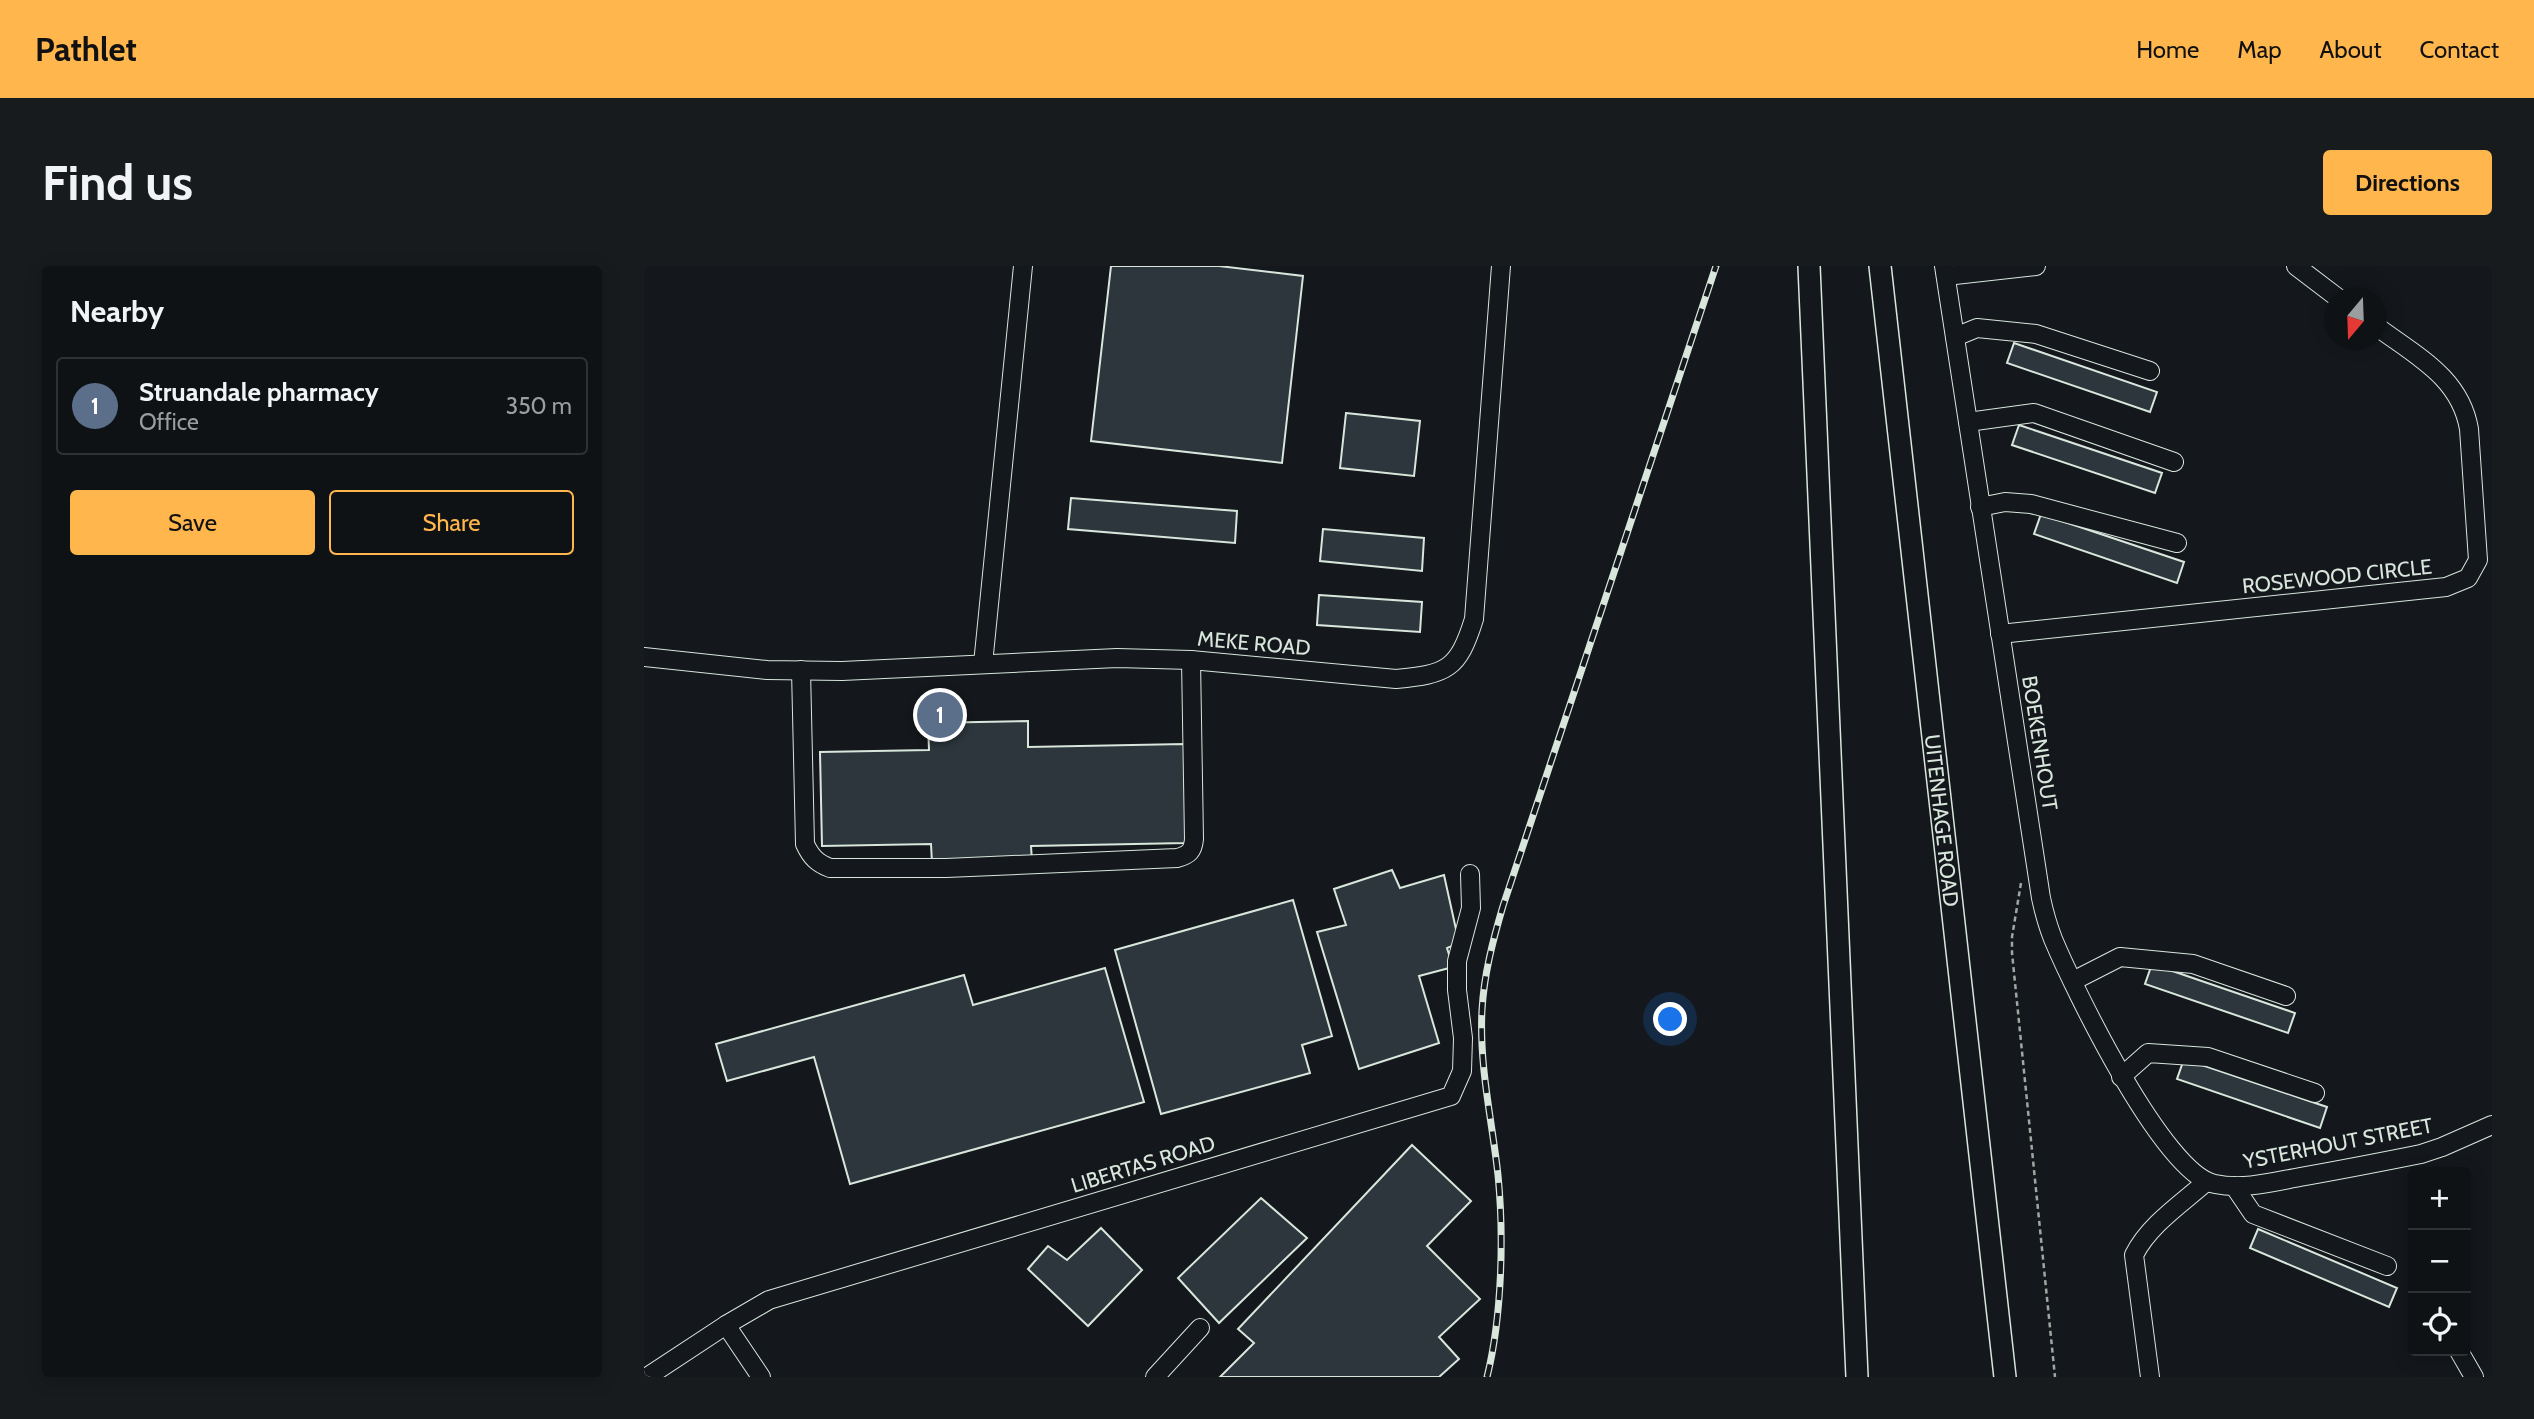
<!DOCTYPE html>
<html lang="en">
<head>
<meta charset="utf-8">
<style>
	:root { --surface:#0f1215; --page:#181b1e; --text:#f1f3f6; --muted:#9b9ea0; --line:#2f3234; --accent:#ffb74d }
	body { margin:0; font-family:Cabin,sans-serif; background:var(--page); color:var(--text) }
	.controls { position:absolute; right:21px; bottom:21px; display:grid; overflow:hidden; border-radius:7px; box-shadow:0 4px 18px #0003 }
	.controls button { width:63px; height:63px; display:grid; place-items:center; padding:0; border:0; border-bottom:2px solid var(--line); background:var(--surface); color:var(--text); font:35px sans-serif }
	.compass { position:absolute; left:1680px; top:21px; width:63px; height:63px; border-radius:50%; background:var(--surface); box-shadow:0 4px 18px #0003; rotate:199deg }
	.you { position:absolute; left:1027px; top:754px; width:24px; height:24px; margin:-18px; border:5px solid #fff; border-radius:50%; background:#1a73e8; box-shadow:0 0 0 10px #1a73e833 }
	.badge { display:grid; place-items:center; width:46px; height:46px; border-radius:50%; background:var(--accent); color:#fff; font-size:23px; font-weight:700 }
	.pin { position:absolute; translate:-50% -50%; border:4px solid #fff; box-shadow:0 2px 7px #0006 }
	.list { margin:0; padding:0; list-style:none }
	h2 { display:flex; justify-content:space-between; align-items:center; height:91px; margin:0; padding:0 28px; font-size:30px }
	h2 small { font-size:23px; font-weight:400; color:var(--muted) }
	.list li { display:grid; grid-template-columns:46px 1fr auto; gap:21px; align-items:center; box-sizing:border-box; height:98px; margin:0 14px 14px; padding:0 14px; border:2px solid var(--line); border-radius:7px }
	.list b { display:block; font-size:26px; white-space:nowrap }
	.list p { margin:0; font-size:23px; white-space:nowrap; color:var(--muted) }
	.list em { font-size:23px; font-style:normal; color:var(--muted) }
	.actions { display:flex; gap:14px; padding:21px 28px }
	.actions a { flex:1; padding:16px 0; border:2px solid var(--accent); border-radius:7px; text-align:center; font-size:24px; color:var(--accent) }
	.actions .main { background:var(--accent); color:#111 }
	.icon { flex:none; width:38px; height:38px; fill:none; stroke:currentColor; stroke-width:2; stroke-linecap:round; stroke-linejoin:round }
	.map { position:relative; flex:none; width:1848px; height:1111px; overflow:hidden; border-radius:7px }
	header { display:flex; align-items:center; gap:42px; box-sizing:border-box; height:98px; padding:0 35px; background:var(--accent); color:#111 }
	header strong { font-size:33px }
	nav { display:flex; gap:38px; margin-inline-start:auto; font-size:24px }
	.intro { display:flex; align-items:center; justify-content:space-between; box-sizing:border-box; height:168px; padding:0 42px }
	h1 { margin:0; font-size:49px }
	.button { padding:18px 32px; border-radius:7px; background:var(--accent); color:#111; font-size:24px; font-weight:700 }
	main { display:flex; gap:42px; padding:0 42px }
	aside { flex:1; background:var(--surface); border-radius:7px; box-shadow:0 4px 18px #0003 }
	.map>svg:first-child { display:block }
	.building { fill:#2c363c; stroke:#d8e6dc; stroke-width:2 }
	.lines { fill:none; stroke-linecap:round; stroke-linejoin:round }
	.minor-casing { stroke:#d8e6dc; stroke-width:20 }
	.major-casing { stroke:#d8e6dc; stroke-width:24 }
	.path { stroke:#9da8a2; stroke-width:2.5; stroke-dasharray:5 3.5; stroke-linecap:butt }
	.minor { stroke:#14181c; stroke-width:18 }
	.major { stroke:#14181c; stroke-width:21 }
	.rail-casing { stroke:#d8e6dc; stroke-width:7 }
	.rail { stroke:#14181c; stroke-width:4.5; stroke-dasharray:13; stroke-linecap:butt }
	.labels { text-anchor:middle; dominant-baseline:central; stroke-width:5; stroke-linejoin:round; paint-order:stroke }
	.street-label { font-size:21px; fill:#d8e6dc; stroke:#14181c }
</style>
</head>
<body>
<header>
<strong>Pathlet</strong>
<nav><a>Home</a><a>Map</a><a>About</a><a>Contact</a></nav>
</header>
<div class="intro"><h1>Find us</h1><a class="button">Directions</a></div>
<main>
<aside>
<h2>Nearby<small></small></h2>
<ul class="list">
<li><span class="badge" style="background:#5c6f8a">1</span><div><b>Struandale pharmacy</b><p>Office</p></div><em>350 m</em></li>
</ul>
<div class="actions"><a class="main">Save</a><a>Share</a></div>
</aside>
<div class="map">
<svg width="1848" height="1111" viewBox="0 0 1848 1111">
	<rect width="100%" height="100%" fill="#14181c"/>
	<!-- building -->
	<g class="building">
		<polygon points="467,0 575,0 659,10 638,197 447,175"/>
		<polygon points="1370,77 1513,126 1506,146 1363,97"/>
		<polygon points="702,147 776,155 770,210 696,202"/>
		<polygon points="1375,159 1518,207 1511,227 1368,179"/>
		<polygon points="427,232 593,245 591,277 424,263"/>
		<polygon points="1397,248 1540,296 1533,317 1390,268"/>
		<polygon points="679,263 780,272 778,305 676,295"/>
		<polygon points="675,329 778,336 776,366 673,359"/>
		<polygon points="384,455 384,481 540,478 542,577 387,580 388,595 288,597 287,578 178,580 176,486 285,484 284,457"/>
		<polygon points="748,604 756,622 800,609 815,677 803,682 809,701 775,710 795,777 715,803 673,666 702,659 690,623"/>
		<polygon points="649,634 688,770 658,779 666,807 517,848 471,684"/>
		<polygon points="1508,698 1651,747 1644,767 1501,718"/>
		<polygon points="461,702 500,836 206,918 170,791 83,815 72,778 320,709 329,739"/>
		<polygon points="1540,793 1683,841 1676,862 1533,813"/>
		<polygon points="768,879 827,935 783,980 836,1033 795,1071 815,1093 795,1111 576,1111 610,1077 594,1063"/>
		<polygon points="617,932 663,972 575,1057 534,1012"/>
		<polygon points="457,962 498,1004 444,1060 384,1003 404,980 423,994"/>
		<polygon points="1614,963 1753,1022 1745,1041 1606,982"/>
	</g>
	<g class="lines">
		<!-- minor casing -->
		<g class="minor-casing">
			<g id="minor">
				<path d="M1300,0L1397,632C1400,646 1404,660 1409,673C1430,723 1520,909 1571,918C1599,924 1629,916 1656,911C1696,904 1737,896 1777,888L1798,881L1848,859"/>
				<polyline points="1652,0 1694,32"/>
				<polyline points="1302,10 1392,0"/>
				<polyline points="1311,71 1333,62 1392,68 1506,105"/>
				<polyline points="1324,156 1390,147 1530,196"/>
				<polyline points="1336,241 1361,236 1387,238 1533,277"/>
				<path d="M1356,368L1802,321L1824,312L1834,294L1825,163C1816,111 1772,90 1732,60"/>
				<path d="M0,391L123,404L198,405L473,392L547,394L752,413C803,408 814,404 830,353L857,0"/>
				<polyline points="339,398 379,0"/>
				<path d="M157,404L161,578C167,591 173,597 186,602H302L533,592C545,589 549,585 550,573L547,394"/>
				<polyline points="1429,715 1476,691 1549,698 1642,730"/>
				<polyline points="1477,811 1504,787 1564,791 1671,827"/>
				<polyline points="1590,920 1609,948 1743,1000"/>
				<polyline points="82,1059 117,1111"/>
				<polyline points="1815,1085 1830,1111"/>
				<polyline points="3,1111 82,1059 125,1034 807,830 818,805 819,772 813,724 813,695 827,642 826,608"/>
				<polyline points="511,1111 556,1062"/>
				<path d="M1506,1111L1490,989C1505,959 1537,938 1562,916"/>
			</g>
		</g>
		<!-- major casing -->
		<g class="major-casing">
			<g id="major">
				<polyline points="1165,0 1213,1111"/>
				<path id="s1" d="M1236,0L1361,1111"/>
			</g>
		</g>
		<!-- path -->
		<polyline class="path" points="1377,617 1368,671 1368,687 1411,1111"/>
		<!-- minor -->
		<use href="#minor" class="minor"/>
		<!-- major -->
		<use href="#major" class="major"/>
		<!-- rail casing -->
		<g class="rail-casing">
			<path id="rail" d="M843,1111C858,1051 860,970 854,909C848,854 835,800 838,744C840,708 849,674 859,640L1072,0"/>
		</g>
		<!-- rail -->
		<use href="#rail" class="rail"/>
	</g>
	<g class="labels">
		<!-- street labels -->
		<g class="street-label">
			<text transform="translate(1693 310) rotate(-6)">ROSEWOOD CIRCLE</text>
			<text transform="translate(610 377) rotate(5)">MEKE ROAD</text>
			<text transform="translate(1396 477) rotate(81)">BOEKENHOUT</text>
			<text stroke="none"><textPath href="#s1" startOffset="558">UITENHAGE ROAD</textPath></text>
			<text transform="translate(1694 877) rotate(-11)">YSTERHOUT STREET</text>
			<text transform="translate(499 898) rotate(-17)">LIBERTAS ROAD</text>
		</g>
	</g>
</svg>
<div class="controls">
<button>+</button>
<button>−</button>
<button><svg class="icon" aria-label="locate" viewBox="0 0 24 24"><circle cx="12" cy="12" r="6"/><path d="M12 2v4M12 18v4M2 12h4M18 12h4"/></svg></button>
</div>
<svg class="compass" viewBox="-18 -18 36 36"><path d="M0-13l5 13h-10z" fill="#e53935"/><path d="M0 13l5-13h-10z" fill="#9b9ea0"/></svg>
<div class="you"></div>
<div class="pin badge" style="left:296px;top:449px;background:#5c6f8a">1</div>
</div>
</main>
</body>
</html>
